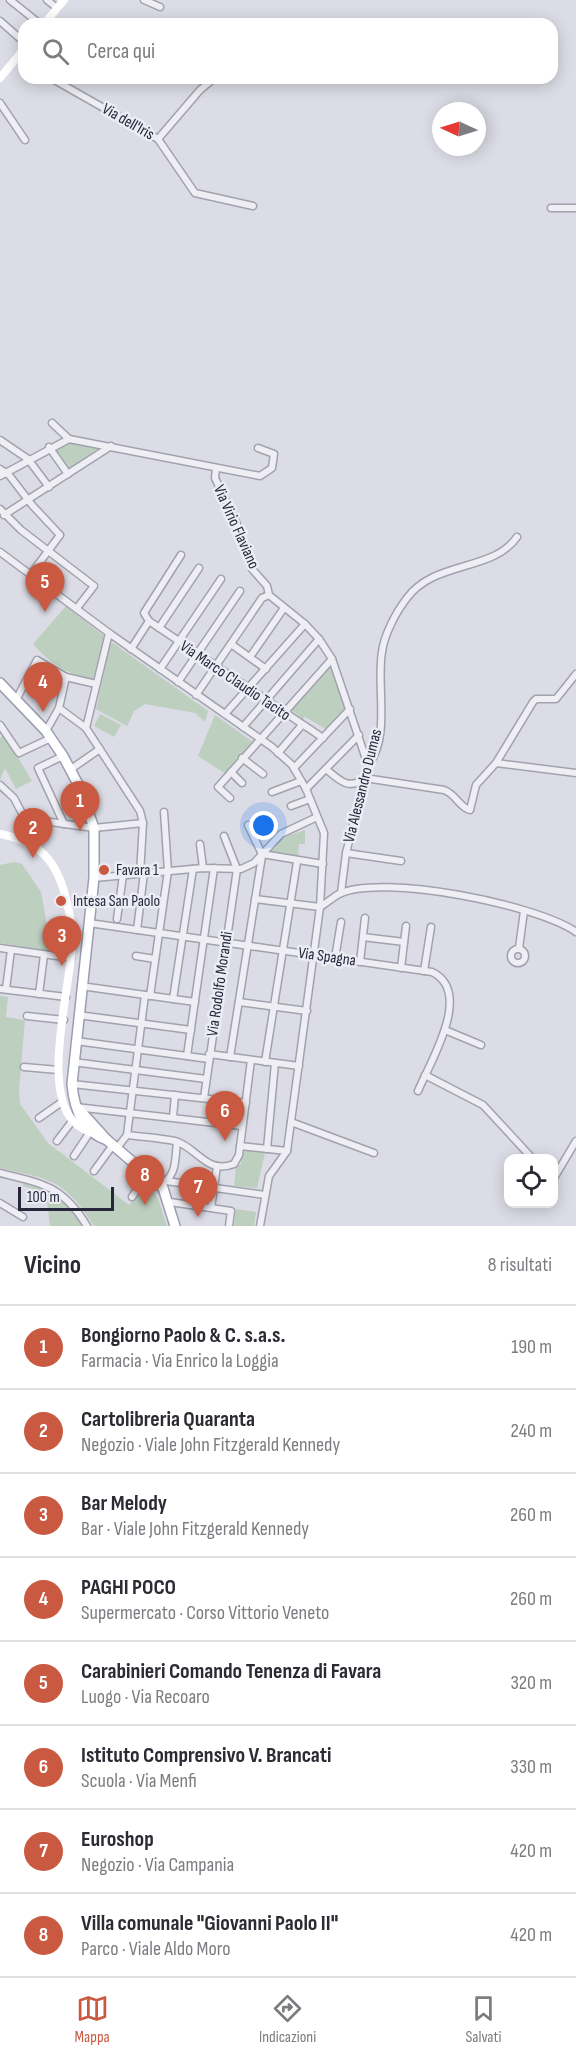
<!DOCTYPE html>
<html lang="it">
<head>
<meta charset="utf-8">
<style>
	:root { --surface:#fff; --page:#f7f7f7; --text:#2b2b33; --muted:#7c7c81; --line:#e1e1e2; --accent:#ca5941 }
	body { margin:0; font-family:"Sofia Sans Condensed",sans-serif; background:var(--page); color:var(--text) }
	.controls { position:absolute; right:18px; bottom:18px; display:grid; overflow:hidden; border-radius:12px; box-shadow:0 3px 15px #0003 }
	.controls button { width:54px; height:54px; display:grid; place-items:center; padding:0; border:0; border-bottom:2px solid var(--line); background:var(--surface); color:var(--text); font:30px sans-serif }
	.compass { position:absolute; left:432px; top:102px; width:54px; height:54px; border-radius:50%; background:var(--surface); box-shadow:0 3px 15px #0003; rotate:274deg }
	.scale { position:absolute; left:18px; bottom:15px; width:96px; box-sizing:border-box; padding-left:6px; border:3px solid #26273b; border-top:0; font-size:16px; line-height:21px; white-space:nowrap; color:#26273b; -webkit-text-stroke:4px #ebecf4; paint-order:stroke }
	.you { position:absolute; left:264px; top:826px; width:21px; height:21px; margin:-15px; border:4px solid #fff; border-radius:50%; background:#1a73e8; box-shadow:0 0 0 9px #1a73e833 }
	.badge { display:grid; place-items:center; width:39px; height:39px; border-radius:50%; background:var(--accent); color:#fff; font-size:20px; font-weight:700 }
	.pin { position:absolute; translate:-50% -50px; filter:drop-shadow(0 2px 3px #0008) }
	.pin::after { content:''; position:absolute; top:32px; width:21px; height:18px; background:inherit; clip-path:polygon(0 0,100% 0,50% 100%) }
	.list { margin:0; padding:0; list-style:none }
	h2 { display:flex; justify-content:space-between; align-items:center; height:78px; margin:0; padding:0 24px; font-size:26px }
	h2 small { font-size:20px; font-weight:400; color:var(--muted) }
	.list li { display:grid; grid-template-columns:39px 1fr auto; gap:18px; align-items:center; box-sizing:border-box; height:84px; padding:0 24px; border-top:2px solid var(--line) }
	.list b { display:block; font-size:22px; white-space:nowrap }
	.list p { margin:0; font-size:20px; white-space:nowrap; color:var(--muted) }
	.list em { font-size:20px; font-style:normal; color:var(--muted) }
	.icon { flex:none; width:33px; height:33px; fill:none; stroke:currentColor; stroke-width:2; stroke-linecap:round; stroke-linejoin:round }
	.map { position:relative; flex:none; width:576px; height:1226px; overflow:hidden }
	.search { position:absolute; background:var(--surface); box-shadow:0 3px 15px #0003; left:18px; right:18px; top:18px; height:66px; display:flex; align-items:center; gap:15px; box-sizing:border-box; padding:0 21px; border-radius:18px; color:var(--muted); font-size:22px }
	.sheet { height:750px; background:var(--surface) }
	nav { display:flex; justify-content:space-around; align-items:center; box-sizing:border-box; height:84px; border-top:2px solid var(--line); background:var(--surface); font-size:16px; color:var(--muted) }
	nav a { display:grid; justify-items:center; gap:3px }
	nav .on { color:var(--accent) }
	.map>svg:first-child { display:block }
	.green { fill:#bdcfbe }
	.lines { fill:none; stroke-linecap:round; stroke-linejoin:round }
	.street-casing { stroke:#a2a2af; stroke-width:9 }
	.primary-casing { stroke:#9b9db1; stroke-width:12 }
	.street { stroke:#eeeef4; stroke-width:6 }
	.secondary { stroke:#fff; stroke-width:8 }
	.primary { stroke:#fff; stroke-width:9 }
	.poi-dot { fill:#ca5941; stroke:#ebecf4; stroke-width:2 }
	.labels { text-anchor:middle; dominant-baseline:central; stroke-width:5; stroke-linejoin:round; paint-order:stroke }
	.street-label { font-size:16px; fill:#26273b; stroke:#ebecf4 }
	.poi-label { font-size:16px; fill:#26273b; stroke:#ebecf4; text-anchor:start }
</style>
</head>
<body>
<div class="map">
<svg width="576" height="1226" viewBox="0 0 576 1226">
	<rect width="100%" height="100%" fill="#dcdce6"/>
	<!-- green -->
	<g class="green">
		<polygon points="66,442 102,446 68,469 53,447"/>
		<path d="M66,606L104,636L93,680C66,673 52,665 33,644Z"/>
		<polygon points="113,643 208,711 205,722 195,713 145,704 134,711 127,726 96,709 110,645"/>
		<polygon points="330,667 347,708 326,729 305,717 303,719 290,709"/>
		<polygon points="100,714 121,725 114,737 94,726"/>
		<polygon points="215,715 253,742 226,774 198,756"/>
		<polygon points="4,734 32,781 16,789 5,768 0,780 0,738"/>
		<polygon points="305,830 305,844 299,844 298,857 269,853 281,838"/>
		<polygon points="14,862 22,864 41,892 49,936 61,937 66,947 56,952 0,943 0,865"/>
		<path d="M0,996L8,997L6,1017L25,1020L19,1091L20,1104L48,1143L129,1205L145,1184L158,1198L167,1226H94C65,1180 51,1179 0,1168Z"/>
		<polygon points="244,1147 265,1153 257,1188 234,1186 236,1167 241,1164"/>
		<polygon points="24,1181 58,1193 83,1226 50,1226 46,1193 23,1186"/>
		<polygon points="236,1209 256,1212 254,1226 234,1226"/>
	</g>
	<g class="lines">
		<!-- street casing -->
		<g class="street-casing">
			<g id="street">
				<polyline points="10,0 40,24"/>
				<polyline points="47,0 57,8"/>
				<polyline points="144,0 160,7"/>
				<polyline points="0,21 24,42"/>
				<polyline points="51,78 158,139 195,193 253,206"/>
				<polyline points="0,103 25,140"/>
				<polyline points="158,139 200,90 212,80"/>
				<polyline points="551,208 576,208"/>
				<polyline points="52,423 69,439"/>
				<polyline points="0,440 28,459 49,487"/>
				<polyline points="49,447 68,474"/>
				<polyline points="0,469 9,475 32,505 60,535 31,574"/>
				<polyline points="216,469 215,478 236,522 252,569 267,586 269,595 305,624 319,639 332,659 368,765"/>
				<polyline points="0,476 69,439 260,476 272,468 274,454 258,448"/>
				<polyline points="0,509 21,530 94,586 77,608"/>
				<polyline points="4,515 111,446"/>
				<polyline points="0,552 109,633 272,747 292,765 306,789 324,833 320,907 287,1151"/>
				<polyline points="149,621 323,738"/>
				<polyline points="159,628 199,568"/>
				<polyline points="231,644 266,669"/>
				<polyline points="131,649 149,621 144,613 181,555"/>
				<polyline points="250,657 284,608"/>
				<polyline points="160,669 221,579"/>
				<polyline points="178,682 240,591"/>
				<polyline points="196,695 262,598 269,595"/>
				<polyline points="16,700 37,660 66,677 96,684"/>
				<polyline points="59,708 86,728 140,811 143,823 140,874"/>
				<polyline points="225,714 305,624"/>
				<polyline points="0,725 19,753 51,738"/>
				<polyline points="243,727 319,639"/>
				<polyline points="86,728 109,633"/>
				<polyline points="46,731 59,708 66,677"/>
				<polyline points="278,753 302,725"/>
				<polyline points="63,756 38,768 64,824"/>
				<polyline points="242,758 263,774"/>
				<polyline points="496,763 576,773"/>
				<polyline points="294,768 350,709"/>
				<polyline points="71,769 100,749"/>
				<path d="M326,769C339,780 349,791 365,778L444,790C456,794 459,807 470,810L476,785L496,763L533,702L536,699H556L576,674"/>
				<polyline points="231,772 242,783"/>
				<polyline points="0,785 14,798 25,819 32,822"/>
				<polyline points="306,789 359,735"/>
				<polyline points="272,792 301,781"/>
				<polyline points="230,798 218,787 332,659"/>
				<polyline points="291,806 310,799"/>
				<polyline points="248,825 262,854"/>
				<polyline points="23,838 32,822 36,820 94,828 143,823"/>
				<polyline points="200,844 203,868"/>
				<polyline points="346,853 401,861"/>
				<polyline points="262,854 323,864"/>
				<polyline points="94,878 203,868 241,869 254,863 281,834 317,817"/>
				<path d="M341,893L346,853L368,765C391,738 376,685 382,652C384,635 396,612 407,598C435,560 493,572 517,537"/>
				<path d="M255,899L320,907C327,903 333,897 339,894C382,873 538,905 576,932"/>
				<polyline points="117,919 123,875"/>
				<path d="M89,923L432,972C474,992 430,1062 418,1091"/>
				<polyline points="137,930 144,873"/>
				<polyline points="363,937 404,942"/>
				<polyline points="0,948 71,958"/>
				<polyline points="519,948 524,911"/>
				<circle cx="518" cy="956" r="7"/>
				<polyline points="136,956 155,959"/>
				<polyline points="335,958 341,922"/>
				<polyline points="360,962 365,918"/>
				<polyline points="401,968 406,926"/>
				<polyline points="424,971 431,927"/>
				<polyline points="81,986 195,1002"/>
				<polyline points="0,989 66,997"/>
				<polyline points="6,989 11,950"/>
				<polyline points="39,994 44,955"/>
				<polyline points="150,996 168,871 164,812"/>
				<polyline points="173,999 193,869"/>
				<polyline points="239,1002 307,1011"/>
				<polyline points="78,1015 191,1030"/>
				<polyline points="27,1016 64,1020"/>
				<polyline points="445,1030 481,1045"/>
				<polyline points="76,1041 209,1059"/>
				<polyline points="209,1054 299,1066"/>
				<polyline points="187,1056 214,868"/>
				<polyline points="230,1057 262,856"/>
				<polyline points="73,1062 206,1079"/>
				<polyline points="265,1062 297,862"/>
				<polyline points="24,1067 58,1070"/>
				<polyline points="425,1075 483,1105 532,1158"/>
				<polyline points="72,1084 246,1103"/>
				<polyline points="204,1098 237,869 224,836"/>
				<polyline points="76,1107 242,1126"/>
				<polyline points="173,1117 175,1095"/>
				<polyline points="39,1118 62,1102"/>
				<polyline points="291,1122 374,1153"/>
				<path d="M127,1135C143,1137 160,1138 175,1141C197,1147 206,1175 234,1164L239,1155L251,1060"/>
				<polyline points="57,1141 73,1120"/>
				<polyline points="240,1146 287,1151"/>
				<polyline points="117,1148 127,1135 145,995"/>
				<polyline points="267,1149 275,1063"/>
				<polyline points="74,1156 90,1132"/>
				<polyline points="94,1171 113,1145"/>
				<path d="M0,1173C42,1183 63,1186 87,1226"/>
				<polyline points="554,1178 576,1141"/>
				<polyline points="166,1181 265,1195"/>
				<path d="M165,1182C177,1172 175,1157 177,1142"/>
				<polyline points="132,1197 148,1173"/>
				<polyline points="170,1202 231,1211 229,1226"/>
				<polyline points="0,1203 23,1217"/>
				<polyline points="211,1208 217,1166"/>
				<polyline points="260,1226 269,1176 287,1151"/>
			</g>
		</g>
		<!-- primary casing -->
		<g class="primary-casing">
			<g id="primary">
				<path d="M0,683L46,731L63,756L79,786L94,828V878L72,1084C74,1108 82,1132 107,1140"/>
				<polyline points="78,1108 107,1140 163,1188 175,1226"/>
			</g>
		</g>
		<!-- street -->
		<use href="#street" class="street"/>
		<!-- secondary -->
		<g class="secondary">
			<polyline points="44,24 64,0"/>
			<polyline points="0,78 24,49"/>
			<path d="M0,834C35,841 53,855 64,891C69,908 73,927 72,945C70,989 42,1087 73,1121C79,1127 84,1131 92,1132"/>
		</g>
		<!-- primary -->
		<use href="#primary" class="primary"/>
	</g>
	<!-- markers -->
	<g class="poi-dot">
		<circle cx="104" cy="870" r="6"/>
		<circle cx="61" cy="901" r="6"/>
	</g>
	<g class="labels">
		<!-- street labels -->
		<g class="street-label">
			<text transform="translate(128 122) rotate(30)">Via dell'Iris</text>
			<text transform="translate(236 527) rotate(66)">Via Virio Flaviano</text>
			<text transform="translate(235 681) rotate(34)">Via Marco Claudio Tacito</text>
			<text transform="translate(363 786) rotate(-76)">Via Alessandro Dumas</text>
			<text transform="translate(327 957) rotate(8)">Via Spagna</text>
			<text transform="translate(220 984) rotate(-82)">Via Rodolfo Morandi</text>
		</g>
		<!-- poi labels -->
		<g class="poi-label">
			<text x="116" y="870">Favara 1</text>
			<text x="73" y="901">Intesa San Paolo</text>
		</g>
	</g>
</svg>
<div class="controls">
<button><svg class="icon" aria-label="locate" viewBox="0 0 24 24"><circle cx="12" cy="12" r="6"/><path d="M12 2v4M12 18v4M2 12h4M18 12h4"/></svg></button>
</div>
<svg class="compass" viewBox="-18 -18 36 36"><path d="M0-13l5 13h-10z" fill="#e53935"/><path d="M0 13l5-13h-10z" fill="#7c7c81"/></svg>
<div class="scale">100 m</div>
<div class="you"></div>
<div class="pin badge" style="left:80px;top:831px">1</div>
<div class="pin badge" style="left:33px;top:858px">2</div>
<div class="pin badge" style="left:62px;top:966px">3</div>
<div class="pin badge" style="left:43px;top:712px">4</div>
<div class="pin badge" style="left:45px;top:612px">5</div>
<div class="pin badge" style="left:225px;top:1141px">6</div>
<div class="pin badge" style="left:198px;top:1217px">7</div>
<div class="pin badge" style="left:145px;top:1205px">8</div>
<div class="search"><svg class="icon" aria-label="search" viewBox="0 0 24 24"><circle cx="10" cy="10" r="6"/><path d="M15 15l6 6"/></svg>Cerca qui</div>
</div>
<section class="sheet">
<h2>Vicino<small>8 risultati</small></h2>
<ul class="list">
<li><span class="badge">1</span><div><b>Bongiorno Paolo &amp; C. s.a.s.</b><p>Farmacia · Via Enrico la Loggia</p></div><em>190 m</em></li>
<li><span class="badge">2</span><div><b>Cartolibreria Quaranta</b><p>Negozio · Viale John Fitzgerald Kennedy</p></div><em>240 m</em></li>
<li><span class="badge">3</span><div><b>Bar Melody</b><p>Bar · Viale John Fitzgerald Kennedy</p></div><em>260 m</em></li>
<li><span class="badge">4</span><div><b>PAGHI POCO</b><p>Supermercato · Corso Vittorio Veneto</p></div><em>260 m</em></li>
<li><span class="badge">5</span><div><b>Carabinieri Comando Tenenza di Favara</b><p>Luogo · Via Recoaro</p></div><em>320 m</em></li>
<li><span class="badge">6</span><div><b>Istituto Comprensivo V. Brancati</b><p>Scuola · Via Menfi</p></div><em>330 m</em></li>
<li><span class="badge">7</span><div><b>Euroshop</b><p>Negozio · Via Campania</p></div><em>420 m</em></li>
<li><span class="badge">8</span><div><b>Villa comunale &quot;Giovanni Paolo II&quot;</b><p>Parco · Viale Aldo Moro</p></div><em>420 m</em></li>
</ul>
</section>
<nav>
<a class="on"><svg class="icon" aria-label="map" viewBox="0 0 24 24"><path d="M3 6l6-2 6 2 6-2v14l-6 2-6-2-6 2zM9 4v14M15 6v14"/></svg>Mappa</a>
<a><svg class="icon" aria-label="directions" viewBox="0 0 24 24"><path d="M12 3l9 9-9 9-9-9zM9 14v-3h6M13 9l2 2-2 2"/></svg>Indicazioni</a>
<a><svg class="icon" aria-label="saved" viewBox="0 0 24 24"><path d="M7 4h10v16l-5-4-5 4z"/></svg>Salvati</a>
</nav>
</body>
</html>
